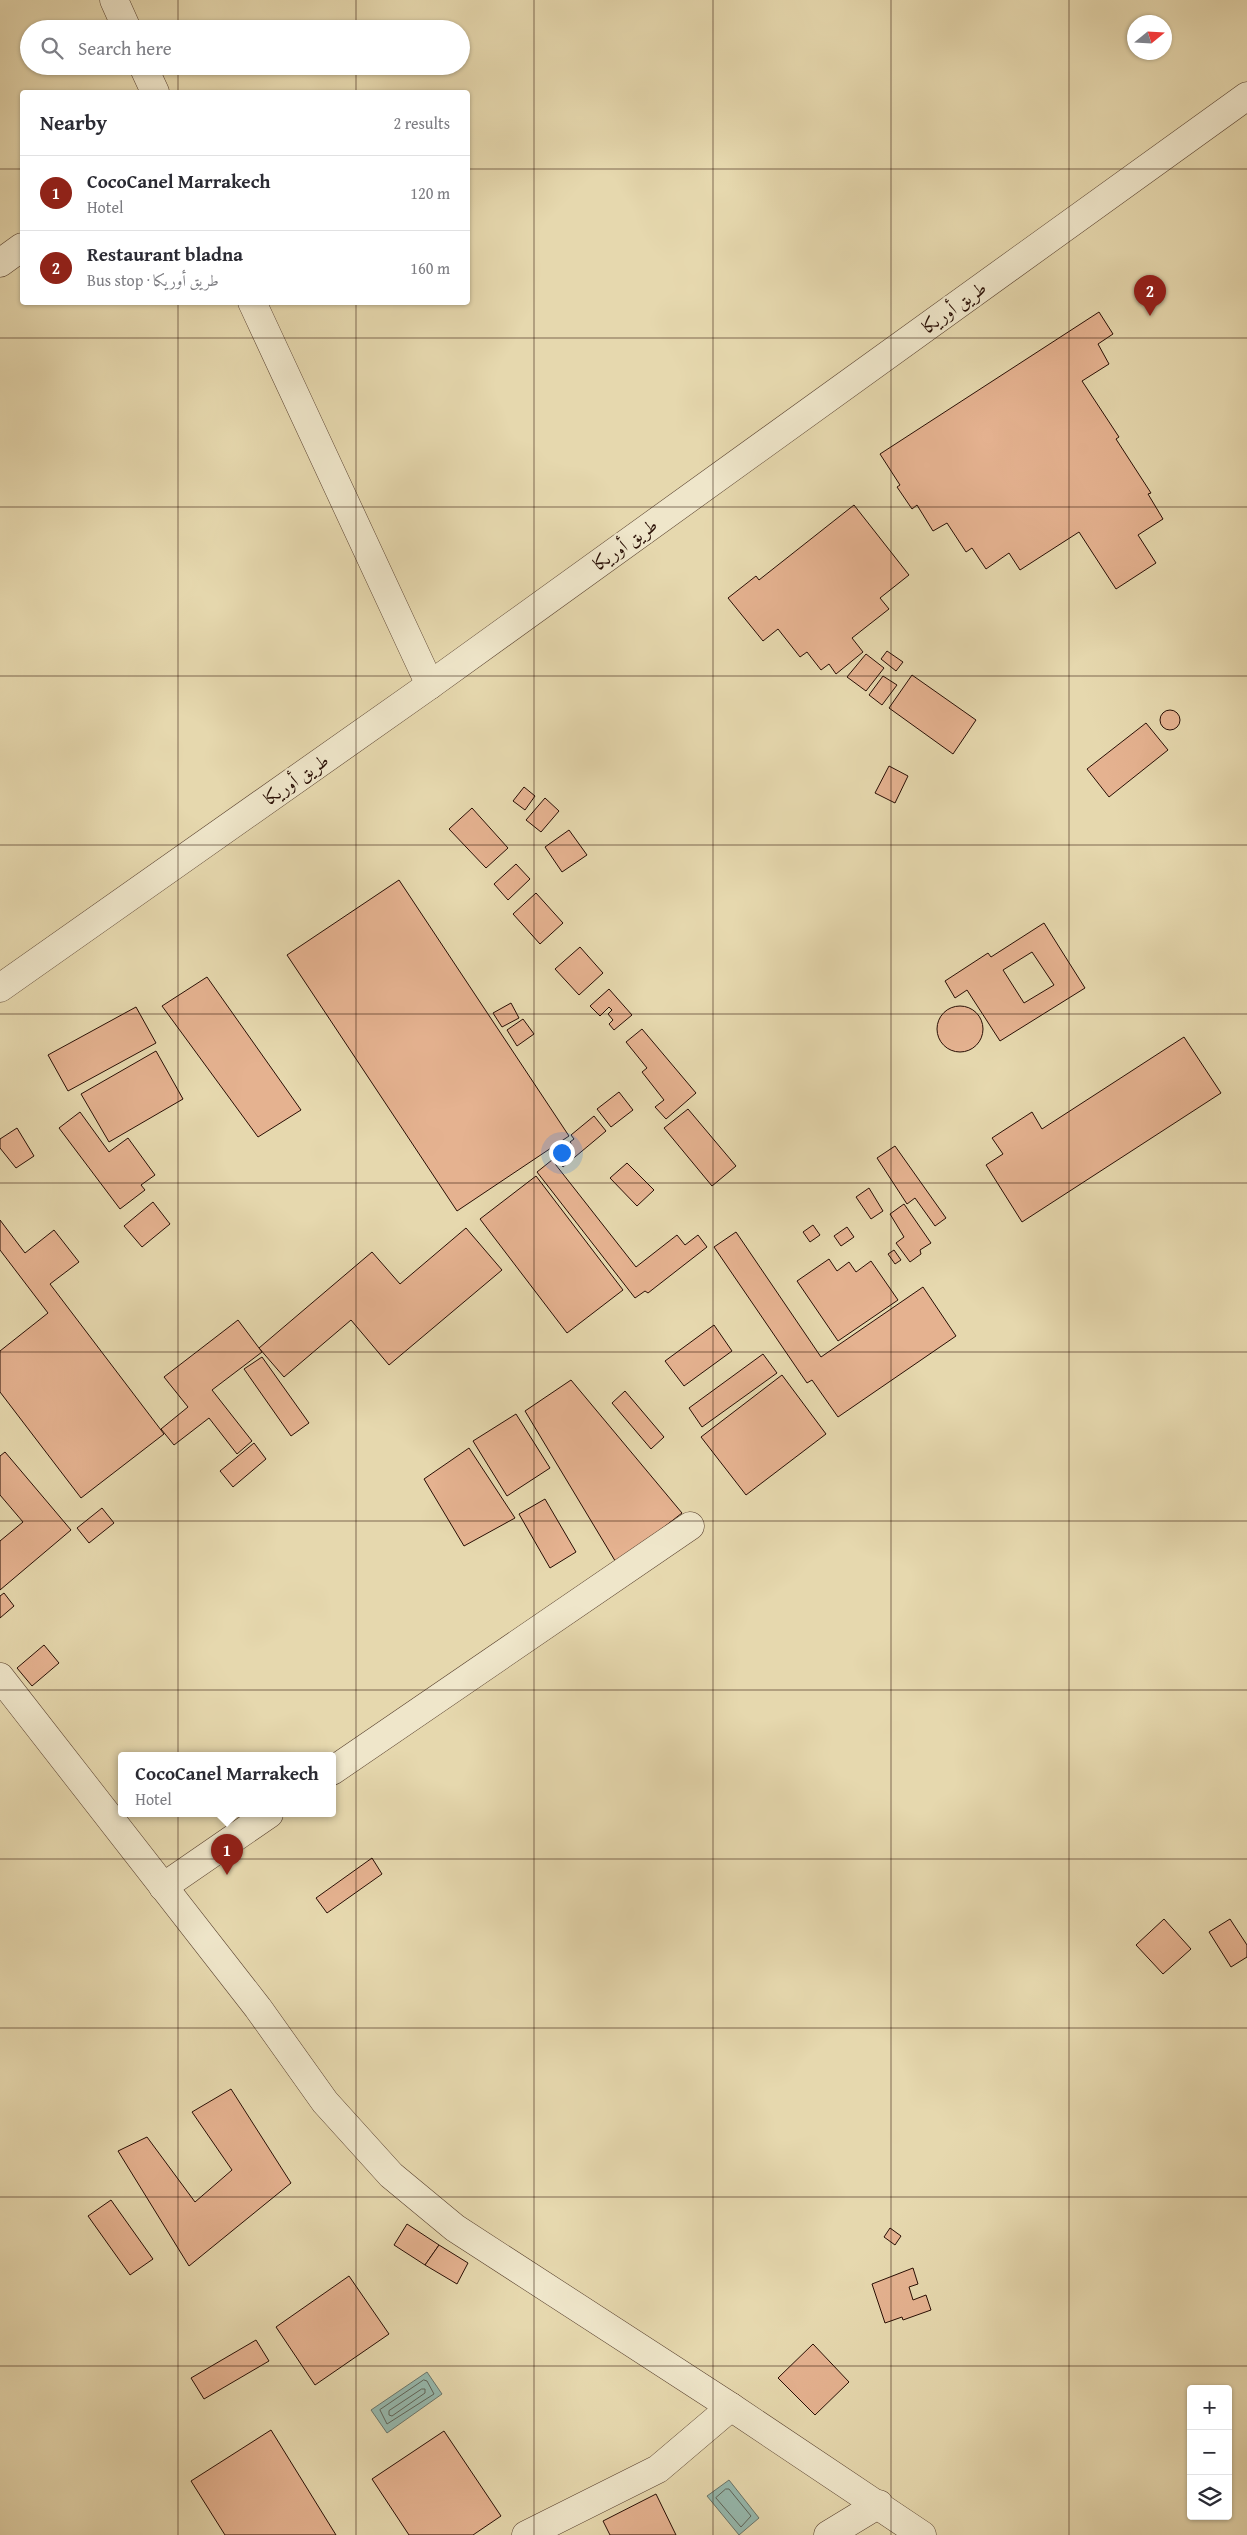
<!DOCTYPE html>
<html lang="en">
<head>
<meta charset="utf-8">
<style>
	:root { --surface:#fff; --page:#f7f7f7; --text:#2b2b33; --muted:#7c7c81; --line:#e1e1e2; --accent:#8f2418 }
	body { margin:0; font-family:"Gentium Book Plus",Amiri,serif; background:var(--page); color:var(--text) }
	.controls { position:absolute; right:15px; bottom:15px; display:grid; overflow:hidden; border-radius:5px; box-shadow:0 1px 4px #0004 }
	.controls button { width:45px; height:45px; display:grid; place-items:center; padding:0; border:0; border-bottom:1px solid var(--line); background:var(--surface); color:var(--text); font:25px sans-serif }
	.compass { position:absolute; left:1127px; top:15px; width:45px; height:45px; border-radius:50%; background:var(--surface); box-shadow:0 1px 4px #0004; rotate:72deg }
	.you { position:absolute; left:561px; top:1152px; width:18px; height:18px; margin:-12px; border:4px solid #fff; border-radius:50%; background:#1a73e8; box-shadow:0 0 0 8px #1a73e833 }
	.badge { display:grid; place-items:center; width:32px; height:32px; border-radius:50%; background:var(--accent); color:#fff; font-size:16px; font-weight:700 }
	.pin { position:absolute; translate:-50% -41px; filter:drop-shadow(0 1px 2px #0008) }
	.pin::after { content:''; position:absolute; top:26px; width:18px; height:15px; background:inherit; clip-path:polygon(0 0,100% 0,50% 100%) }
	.popup { position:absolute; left:118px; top:1752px; width:218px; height:65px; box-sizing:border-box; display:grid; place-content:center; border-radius:5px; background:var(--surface); filter:drop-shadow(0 1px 4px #0005); font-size:16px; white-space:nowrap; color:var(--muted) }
	.popup b { font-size:19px; color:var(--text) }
	.popup::after { content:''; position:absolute; left:50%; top:100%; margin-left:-10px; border:10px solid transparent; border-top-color:var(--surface) }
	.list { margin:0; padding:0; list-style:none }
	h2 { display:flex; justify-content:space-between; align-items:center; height:65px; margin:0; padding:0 20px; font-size:21px }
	h2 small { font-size:16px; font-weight:400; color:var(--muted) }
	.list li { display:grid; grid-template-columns:32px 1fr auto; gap:15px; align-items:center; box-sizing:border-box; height:75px; padding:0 20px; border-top:1px solid var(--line) }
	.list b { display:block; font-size:19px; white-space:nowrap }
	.list p { margin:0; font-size:16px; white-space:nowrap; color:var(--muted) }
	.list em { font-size:16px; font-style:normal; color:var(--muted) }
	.icon { flex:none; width:28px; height:28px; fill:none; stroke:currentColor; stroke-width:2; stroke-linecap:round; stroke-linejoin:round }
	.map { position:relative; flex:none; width:1247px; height:2535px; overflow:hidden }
	.search { position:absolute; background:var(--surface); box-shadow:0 1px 4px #0004; left:20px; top:20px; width:450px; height:55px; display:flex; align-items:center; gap:12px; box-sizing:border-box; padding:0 18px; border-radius:28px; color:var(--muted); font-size:19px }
	.panel { position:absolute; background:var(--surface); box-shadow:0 1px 4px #0004; left:20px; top:90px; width:450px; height:215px; border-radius:5px }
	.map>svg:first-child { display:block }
	.water { fill:#96b9ae; stroke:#6a756a }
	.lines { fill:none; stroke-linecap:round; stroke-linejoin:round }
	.shore { stroke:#5f6459; stroke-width:1 }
	.building { fill:#e5b290; stroke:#280e04; fill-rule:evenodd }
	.minor-casing { stroke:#58402e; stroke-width:29 }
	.minor { stroke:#efe6ca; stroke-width:28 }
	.grid { fill:none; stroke:#280e04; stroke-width:1; stroke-opacity:0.55 }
	.labels { text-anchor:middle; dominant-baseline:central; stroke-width:5; stroke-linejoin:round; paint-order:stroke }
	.street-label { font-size:18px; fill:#280e04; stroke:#efe6ca }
</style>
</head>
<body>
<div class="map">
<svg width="1247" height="2535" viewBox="0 0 1247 2535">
	<rect width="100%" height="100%" fill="#e6d8ae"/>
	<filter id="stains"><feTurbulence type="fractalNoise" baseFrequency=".004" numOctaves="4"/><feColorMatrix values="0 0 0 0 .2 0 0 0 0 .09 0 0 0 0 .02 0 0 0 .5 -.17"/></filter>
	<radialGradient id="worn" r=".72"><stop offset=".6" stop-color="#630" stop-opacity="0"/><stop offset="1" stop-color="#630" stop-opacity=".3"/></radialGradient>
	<!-- water -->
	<g class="water">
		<polygon points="427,2372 442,2394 387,2433 371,2410"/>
		<polygon points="729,2480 759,2518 739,2535 707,2496"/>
	</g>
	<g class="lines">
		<!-- shore -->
		<g class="shore">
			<polygon points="424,2380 427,2381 434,2394 387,2424 380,2410"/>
			<polygon points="422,2389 425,2389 425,2393 392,2416 389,2415 389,2411"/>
			<polygon points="726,2489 729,2489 751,2516 741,2527 716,2498"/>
		</g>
	</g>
	<!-- building -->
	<g class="building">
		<polygon points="1099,312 1113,334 1098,344 1109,364 1082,381 1119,437 1116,439 1151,493 1148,494 1163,519 1138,535 1156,563 1116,589 1079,532 1020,570 1009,553 986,569 972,548 966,552 947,523 933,531 917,505 912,509 897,487 900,485 880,454"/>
		<polygon points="854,505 909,575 880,598 889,609 852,638 863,652 836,674 829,664 821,670 807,652 800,657 778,629 763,641 728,598 756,576 759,580"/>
		<polygon points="887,651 903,662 896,671 881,659"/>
		<polygon points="866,654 884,668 866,691 847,677"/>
		<polygon points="912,675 976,720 953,754 889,708"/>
		<polygon points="883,676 897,685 882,705 869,695"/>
		<circle cx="1170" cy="720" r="10"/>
		<polygon points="1146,723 1168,750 1109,797 1087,769"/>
		<polygon points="889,766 908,776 895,803 875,793"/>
		<polygon points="524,787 535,796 525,810 513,801"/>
		<polygon points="545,798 559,811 541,832 526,820"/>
		<polygon points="472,808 508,848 486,868 449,829"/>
		<polygon points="569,830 587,855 562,872 545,847"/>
		<polygon points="516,864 530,879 508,900 494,884"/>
		<polygon points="399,880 569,1136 457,1211 287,955"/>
		<polygon points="536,893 563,923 540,944 513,914"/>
		<path d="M1044,923L1085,988L1000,1041L967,990L955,998L945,981L988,953L991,957ZM1032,952L1054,985L1024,1003L1003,970Z"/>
		<polygon points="580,947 603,973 579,995 555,969"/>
		<polygon points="207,977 301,1110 258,1137 162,1006"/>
		<polygon points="609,989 632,1015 614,1030 609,1024 613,1020 608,1014 612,1010 609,1007 600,1016 590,1006"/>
		<polygon points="511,1003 519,1018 502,1027 493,1013"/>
		<circle cx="960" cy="1029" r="23"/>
		<polygon points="136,1007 156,1043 68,1091 48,1055"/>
		<polygon points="523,1019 534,1034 517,1046 507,1030"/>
		<polygon points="642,1029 696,1093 666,1119 655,1107 664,1100 642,1072 647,1068 626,1042"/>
		<polygon points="1184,1037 1221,1093 1022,1222 986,1165 1003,1154 992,1138 1032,1112 1042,1129"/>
		<polygon points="156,1051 183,1099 109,1142 81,1094"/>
		<polygon points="619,1092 633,1110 611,1127 597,1109"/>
		<polygon points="688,1109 736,1166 712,1186 664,1128"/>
		<polygon points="80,1112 109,1152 128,1138 155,1175 141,1185 145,1190 120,1209 59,1128"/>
		<polygon points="594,1116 606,1131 563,1167 557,1159 573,1147 570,1142 574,1139 571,1135"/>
		<polygon points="17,1128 34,1156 16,1168 0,1148 0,1139"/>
		<polygon points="895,1146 946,1218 935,1226 915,1198 907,1204 877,1158"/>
		<polygon points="552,1160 636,1267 677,1235 685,1245 698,1235 707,1247 648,1293 645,1291 635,1298 537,1172"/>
		<polygon points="627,1163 654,1190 637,1206 610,1178"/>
		<polygon points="536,1176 623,1290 567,1333 480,1219"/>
		<polygon points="869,1188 883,1211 871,1219 856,1197"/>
		<polygon points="153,1202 170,1224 142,1247 124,1226"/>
		<polygon points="904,1204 931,1243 920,1250 921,1254 910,1262 896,1243 904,1237 890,1214"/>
		<polygon points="0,1220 25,1253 54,1230 79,1262 50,1284 164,1434 81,1498 0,1392 0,1351 48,1313 0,1250"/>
		<polygon points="813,1225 820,1235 810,1242 803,1232"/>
		<polygon points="847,1227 854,1237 841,1246 834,1236"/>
		<polygon points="466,1228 502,1270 389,1365 351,1320 284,1377 259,1348 372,1252 400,1284"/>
		<polygon points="736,1232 821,1357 923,1287 956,1336 838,1417 812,1380 807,1383 714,1247"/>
		<polygon points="894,1250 901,1260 895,1264 888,1254"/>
		<polygon points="829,1259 837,1271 849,1262 856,1272 871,1261 898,1300 838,1341 797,1281"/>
		<polygon points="238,1320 262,1352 212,1390 252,1441 237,1454 209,1418 174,1445 161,1429 188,1407 164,1377"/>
		<polygon points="714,1325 732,1351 684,1386 665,1361"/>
		<polygon points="763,1354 777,1373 702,1427 689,1408"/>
		<polygon points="262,1357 309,1423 291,1436 244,1369"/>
		<polygon points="782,1375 826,1434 746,1495 701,1437"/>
		<polygon points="571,1380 682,1513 617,1564 525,1411"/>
		<polygon points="625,1391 664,1437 651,1449 612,1403"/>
		<polygon points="516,1414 550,1468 507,1496 473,1441"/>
		<polygon points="254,1443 266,1459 233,1487 220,1471"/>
		<polygon points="469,1448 515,1518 464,1546 424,1479"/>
		<polygon points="5,1452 71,1530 0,1590 0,1541 23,1522 0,1495 0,1456"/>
		<polygon points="545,1499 576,1552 550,1568 519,1514"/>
		<polygon points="102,1508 114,1523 89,1543 77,1528"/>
		<polygon points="4,1593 14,1606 0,1618 0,1596"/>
		<polygon points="44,1645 59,1663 32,1686 17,1668"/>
		<polygon points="372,1858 382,1874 327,1913 316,1898"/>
		<polygon points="1164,1919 1191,1949 1163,1974 1136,1945"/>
		<polygon points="1230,1919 1247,1945 1247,1957 1231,1967 1209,1932"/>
		<polygon points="231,2089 291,2183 189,2266 118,2151 147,2137 195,2202 232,2170 192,2112"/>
		<polygon points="111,2200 153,2259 130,2275 88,2216"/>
		<polygon points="407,2224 439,2245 425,2265 394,2245"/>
		<polygon points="890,2228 901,2236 895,2245 884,2237"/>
		<polygon points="439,2245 468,2263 457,2284 425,2265"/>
		<polygon points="913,2268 918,2284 909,2287 913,2300 926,2295 931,2310 903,2320 902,2317 885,2323 872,2284"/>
		<polygon points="349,2276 389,2334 315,2385 276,2327"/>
		<polygon points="256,2340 269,2361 204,2399 191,2378"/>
		<polygon points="813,2344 849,2382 815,2415 778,2378"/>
		<polygon points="271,2430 336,2535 225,2535 191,2481"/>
		<polygon points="444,2431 501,2516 473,2535 409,2535 372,2479"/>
		<polygon points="656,2494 676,2535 610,2535 603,2521"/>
	</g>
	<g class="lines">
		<!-- minor casing -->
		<g class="minor-casing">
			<g id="minor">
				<polyline points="114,0 127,29"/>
				<polyline points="143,66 155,92"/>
				<polyline points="0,263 22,247"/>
				<polyline points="252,302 430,685"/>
				<polyline points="0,988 430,685 1247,96"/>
				<polyline points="0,1677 258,2008 325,2102 391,2175 455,2228 731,2407 922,2535"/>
				<polyline points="332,1771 690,1526"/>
				<polyline points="163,1887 269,1814"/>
				<polyline points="526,2535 658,2469 731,2407"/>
				<polyline points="828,2535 879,2504"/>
			</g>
		</g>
		<!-- minor -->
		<use href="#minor" class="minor"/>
	</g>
	<!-- grid -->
	<path class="grid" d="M178,0V29M356,0V29M534,0V2535M713,0V2535M891,0V2535M1069,0V2535M178,66V92M356,66V92M0,169H22M468,169H1247M178,302V2535M356,302V2535M0,338H1247M0,507H1247M0,676H1247M0,845H1247M0,1014H1247M0,1183H1247M0,1352H1247M0,1521H1247M0,1690H1247M0,1859H1247M0,2028H1247M0,2197H1247M0,2366H1247"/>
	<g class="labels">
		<!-- street labels -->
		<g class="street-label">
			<text transform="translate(954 307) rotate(-36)">طريق أوريكا</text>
			<text transform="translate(625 544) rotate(-36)">طريق أوريكا</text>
			<text transform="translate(296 779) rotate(-35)">طريق أوريكا</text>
		</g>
	</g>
	<rect width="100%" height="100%" filter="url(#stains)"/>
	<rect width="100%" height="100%" fill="url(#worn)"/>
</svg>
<div class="controls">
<button>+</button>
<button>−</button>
<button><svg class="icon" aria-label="layers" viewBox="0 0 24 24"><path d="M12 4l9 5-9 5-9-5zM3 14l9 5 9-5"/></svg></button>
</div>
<svg class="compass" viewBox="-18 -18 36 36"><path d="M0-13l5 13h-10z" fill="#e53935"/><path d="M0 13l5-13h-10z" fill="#7c7c81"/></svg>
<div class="you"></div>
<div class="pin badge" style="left:227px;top:1875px">1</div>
<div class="popup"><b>CocoCanel Marrakech</b>Hotel</div>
<div class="pin badge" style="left:1150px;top:316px">2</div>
<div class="search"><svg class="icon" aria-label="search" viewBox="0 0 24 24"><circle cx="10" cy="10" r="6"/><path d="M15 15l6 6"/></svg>Search here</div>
<section class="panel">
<h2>Nearby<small>2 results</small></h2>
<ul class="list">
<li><span class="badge">1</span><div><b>CocoCanel Marrakech</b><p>Hotel</p></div><em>120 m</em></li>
<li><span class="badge">2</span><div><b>Restaurant bladna</b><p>Bus stop · طريق أوريكا</p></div><em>160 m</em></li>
</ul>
</section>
</div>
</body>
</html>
